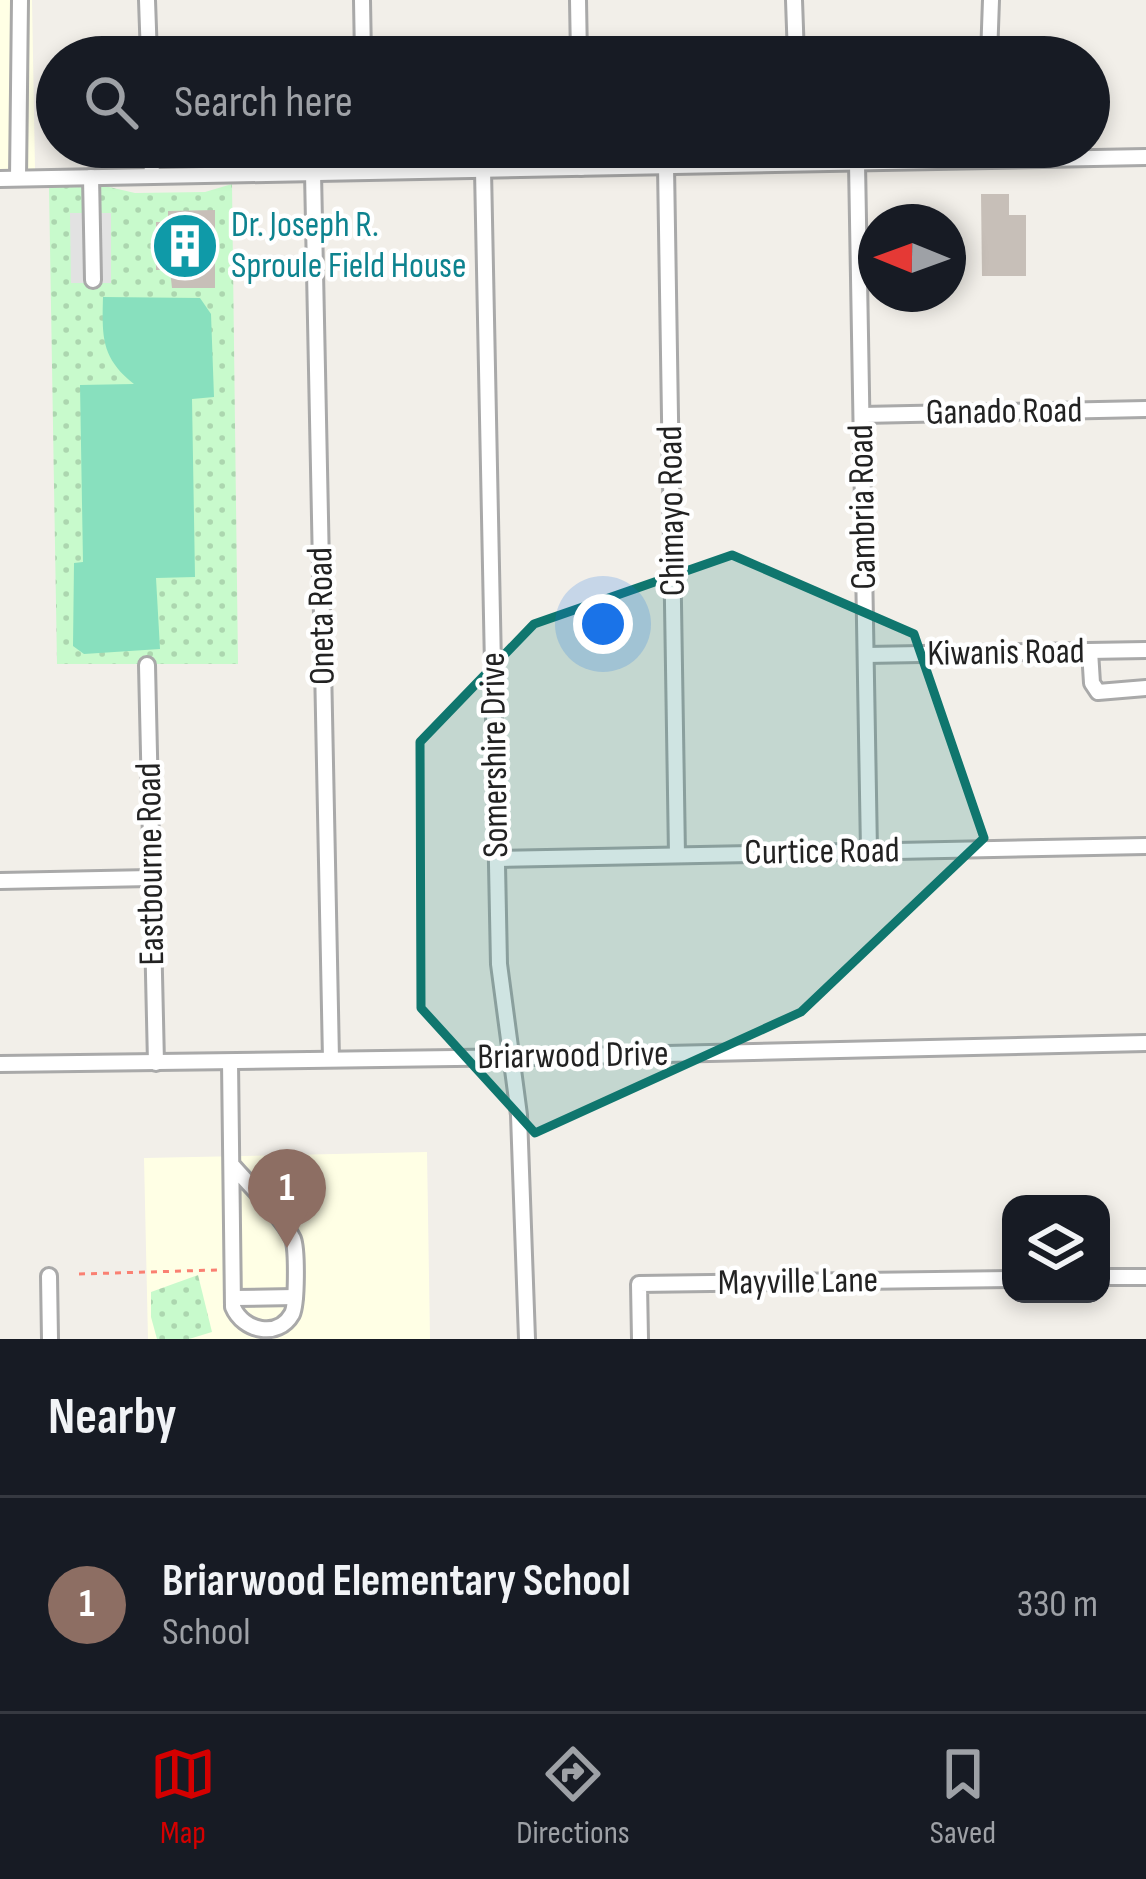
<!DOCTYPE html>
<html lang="en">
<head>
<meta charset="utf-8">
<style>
	:root { --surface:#171b24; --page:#20242c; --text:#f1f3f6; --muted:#9ea1a6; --line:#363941; --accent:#d40000 }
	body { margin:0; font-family:"Sofia Sans Condensed",sans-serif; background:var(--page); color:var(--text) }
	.controls { position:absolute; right:36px; bottom:36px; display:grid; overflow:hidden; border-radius:24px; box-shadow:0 6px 18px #0003 }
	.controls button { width:108px; height:108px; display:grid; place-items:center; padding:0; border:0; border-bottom:3px solid var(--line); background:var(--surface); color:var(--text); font:60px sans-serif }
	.compass { position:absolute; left:858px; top:204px; width:108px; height:108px; border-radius:50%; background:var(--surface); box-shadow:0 6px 18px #0003; rotate:271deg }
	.you { position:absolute; left:603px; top:624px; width:42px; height:42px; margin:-30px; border:9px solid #fff; border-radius:50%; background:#1a73e8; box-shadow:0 0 0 18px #1a73e833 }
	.badge { display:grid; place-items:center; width:78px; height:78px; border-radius:50%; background:var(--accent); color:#fff; font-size:39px; font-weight:700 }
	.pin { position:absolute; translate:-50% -99px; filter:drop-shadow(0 3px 6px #0008) }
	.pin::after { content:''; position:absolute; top:63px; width:42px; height:36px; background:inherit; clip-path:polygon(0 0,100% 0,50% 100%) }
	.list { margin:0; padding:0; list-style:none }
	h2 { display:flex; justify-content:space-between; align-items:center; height:156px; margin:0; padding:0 48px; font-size:51px }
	h2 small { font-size:39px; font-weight:400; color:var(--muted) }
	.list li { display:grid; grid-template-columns:78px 1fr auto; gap:36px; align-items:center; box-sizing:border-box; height:216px; padding:0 48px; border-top:3px solid var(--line) }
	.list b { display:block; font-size:45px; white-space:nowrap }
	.list p { margin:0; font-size:39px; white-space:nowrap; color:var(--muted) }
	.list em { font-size:39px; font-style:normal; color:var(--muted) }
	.icon { flex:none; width:66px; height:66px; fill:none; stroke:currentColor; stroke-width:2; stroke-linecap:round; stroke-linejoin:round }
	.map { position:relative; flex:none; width:1146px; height:1339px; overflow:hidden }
	.search { position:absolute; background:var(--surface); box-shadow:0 6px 18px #0003; left:36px; right:36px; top:36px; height:132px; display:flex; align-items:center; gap:30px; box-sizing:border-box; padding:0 42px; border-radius:66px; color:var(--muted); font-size:45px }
	.sheet { height:372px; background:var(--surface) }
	nav { display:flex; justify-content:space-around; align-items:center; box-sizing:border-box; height:168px; border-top:3px solid var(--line); background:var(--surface); font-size:33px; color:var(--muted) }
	nav a { display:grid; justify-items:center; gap:6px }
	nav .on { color:var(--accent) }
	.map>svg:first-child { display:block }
	.education { fill:#ffffe5 }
	.park { fill:url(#park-dots) }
	.pitch { fill:#88e0be }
	.parking { fill:#e2e2e2 }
	.building { fill:#c7bfb8 }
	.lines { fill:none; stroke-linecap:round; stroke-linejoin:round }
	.minor-casing { stroke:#a9a9a9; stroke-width:20 }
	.path { stroke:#fa8072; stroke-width:3; stroke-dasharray:6 6; stroke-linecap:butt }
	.minor { stroke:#fff; stroke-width:14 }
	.marked { fill:#0f766e; fill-opacity:0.2; stroke:#0f766e; stroke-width:9; stroke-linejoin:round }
	.labels { text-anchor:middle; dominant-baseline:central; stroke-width:9; stroke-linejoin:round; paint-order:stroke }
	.culture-label { font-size:36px; fill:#0d838f; stroke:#fff; text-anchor:start }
	.street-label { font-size:36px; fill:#222; stroke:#fff }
</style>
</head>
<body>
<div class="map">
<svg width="1146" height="1339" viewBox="0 0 1146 1339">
	<defs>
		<pattern id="park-dots" width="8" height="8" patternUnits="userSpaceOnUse" patternTransform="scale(3)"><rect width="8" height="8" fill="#c8facc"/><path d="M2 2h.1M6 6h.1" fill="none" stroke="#acd6af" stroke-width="1.8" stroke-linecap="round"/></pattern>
	</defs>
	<rect width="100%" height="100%" fill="#f2efe9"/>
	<!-- education -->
	<g class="education">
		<polygon points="0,0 32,0 35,169 0,170"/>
		<polygon points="427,1152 430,1339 148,1339 144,1158"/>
	</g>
	<!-- park -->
	<g class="park">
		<polygon points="232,184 238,664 57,664 49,187 109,187 135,193 205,192"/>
		<polygon points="198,1275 212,1332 189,1339 157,1339 151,1317 151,1292"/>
	</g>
	<!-- pitch -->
	<path class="pitch" d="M103,297L200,298L211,314L214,397L192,399L195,577L156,578L160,649L84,654L73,646L74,563L83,562L80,385L134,384C101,358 102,337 103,297Z"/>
	<!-- parking -->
	<polygon class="parking" points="70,213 111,213 111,283 71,283"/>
	<!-- building -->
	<g class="building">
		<polygon points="981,194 1009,194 1009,215 1026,215 1026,276 982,276"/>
		<polygon points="215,210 215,288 172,288 170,270 156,270 156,222 168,222 168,211"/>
	</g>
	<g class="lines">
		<!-- minor casing -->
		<g class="minor-casing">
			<g id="minor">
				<polyline points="147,0 149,57"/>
				<polyline points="362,0 363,57"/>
				<polyline points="578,0 579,57"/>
				<polyline points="794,0 796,57"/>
				<polyline points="989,57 991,0"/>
				<polyline points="151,147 152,176"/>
				<polyline points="364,147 364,172"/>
				<polyline points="581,147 581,168"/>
				<polyline points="857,163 869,851"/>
				<polyline points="666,166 677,855"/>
				<polyline points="483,170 499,964 519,1115 527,1339"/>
				<polyline points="313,173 331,1059"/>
				<polyline points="91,177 93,280"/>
				<polyline points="18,178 20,0"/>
				<polyline points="0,179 1146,157"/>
				<polyline points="862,415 1146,409"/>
				<polyline points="1090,651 1092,683 1098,692 1146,688"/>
				<polyline points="866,655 1146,650"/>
				<polyline points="147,665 156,1063"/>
				<polyline points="497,859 1146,846"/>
				<polyline points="0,881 151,878"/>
				<path d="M230,1062L233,1307C243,1331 278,1339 292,1314C297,1304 297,1249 293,1239C281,1215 250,1186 232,1165"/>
				<polyline points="0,1064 536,1057 1146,1043"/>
				<polyline points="49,1276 50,1339"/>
				<polyline points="1101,1277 1146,1277"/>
				<polyline points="233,1298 295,1297"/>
				<polyline points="640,1339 639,1284 1011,1279"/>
			</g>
		</g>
		<!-- path -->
		<polyline class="path" points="79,1274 217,1270"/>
		<!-- minor -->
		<use href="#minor" class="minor"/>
	</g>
	<!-- marked area -->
	<path class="marked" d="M732,555L914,634L984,838L801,1012L535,1133L421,1008L420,742L534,624Z"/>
	<!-- icons -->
	<defs>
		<g id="building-disc" transform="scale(3.45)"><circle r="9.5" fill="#0f9aa8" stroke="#fff"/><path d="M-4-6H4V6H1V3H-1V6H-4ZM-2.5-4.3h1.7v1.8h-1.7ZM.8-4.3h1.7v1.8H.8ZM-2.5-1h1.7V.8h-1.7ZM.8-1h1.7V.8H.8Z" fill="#fff"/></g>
	</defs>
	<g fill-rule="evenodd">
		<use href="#building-disc" x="185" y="246"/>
	</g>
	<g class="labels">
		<!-- culture labels -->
		<g class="culture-label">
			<text x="231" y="225">Dr. Joseph R.<tspan x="231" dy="41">Sproule Field House</tspan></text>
		</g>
		<!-- street labels -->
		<g class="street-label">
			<text transform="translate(1004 412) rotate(-1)">Ganado Road</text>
			<text transform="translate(863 507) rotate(-91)">Cambria Road</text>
			<text transform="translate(672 511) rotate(-91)">Chimayo Road</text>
			<text transform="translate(322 616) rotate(-91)">Oneta Road</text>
			<text transform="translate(1006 653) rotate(-1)">Kiwanis Road</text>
			<text transform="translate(495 755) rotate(-91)">Somershire Drive</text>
			<text transform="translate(822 852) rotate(-1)">Curtice Road</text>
			<text transform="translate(151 864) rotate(-91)">Eastbourne Road</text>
			<text transform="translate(573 1056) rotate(-1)">Briarwood Drive</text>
			<text transform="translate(798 1282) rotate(-1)">Mayville Lane</text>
		</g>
	</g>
</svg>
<div class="controls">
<button><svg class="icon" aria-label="layers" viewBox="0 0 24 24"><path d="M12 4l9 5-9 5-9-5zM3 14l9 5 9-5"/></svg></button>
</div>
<svg class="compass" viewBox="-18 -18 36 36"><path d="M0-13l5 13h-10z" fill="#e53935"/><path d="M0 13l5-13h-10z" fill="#9ea1a6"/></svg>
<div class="you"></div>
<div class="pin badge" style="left:287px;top:1248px;background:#8d6e63">1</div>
<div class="search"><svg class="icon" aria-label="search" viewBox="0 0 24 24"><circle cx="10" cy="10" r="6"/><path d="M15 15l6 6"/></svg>Search here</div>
</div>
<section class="sheet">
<h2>Nearby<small></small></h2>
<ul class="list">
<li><span class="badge" style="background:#8d6e63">1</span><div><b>Briarwood Elementary School</b><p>School</p></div><em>330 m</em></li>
</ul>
</section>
<nav>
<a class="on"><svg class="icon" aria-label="map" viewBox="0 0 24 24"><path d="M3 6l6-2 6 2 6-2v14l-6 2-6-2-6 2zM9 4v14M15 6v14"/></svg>Map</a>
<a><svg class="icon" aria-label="directions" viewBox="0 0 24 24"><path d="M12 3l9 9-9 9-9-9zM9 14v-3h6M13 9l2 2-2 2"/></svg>Directions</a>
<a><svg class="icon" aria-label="saved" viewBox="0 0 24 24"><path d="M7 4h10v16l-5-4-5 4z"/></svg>Saved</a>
</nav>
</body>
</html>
